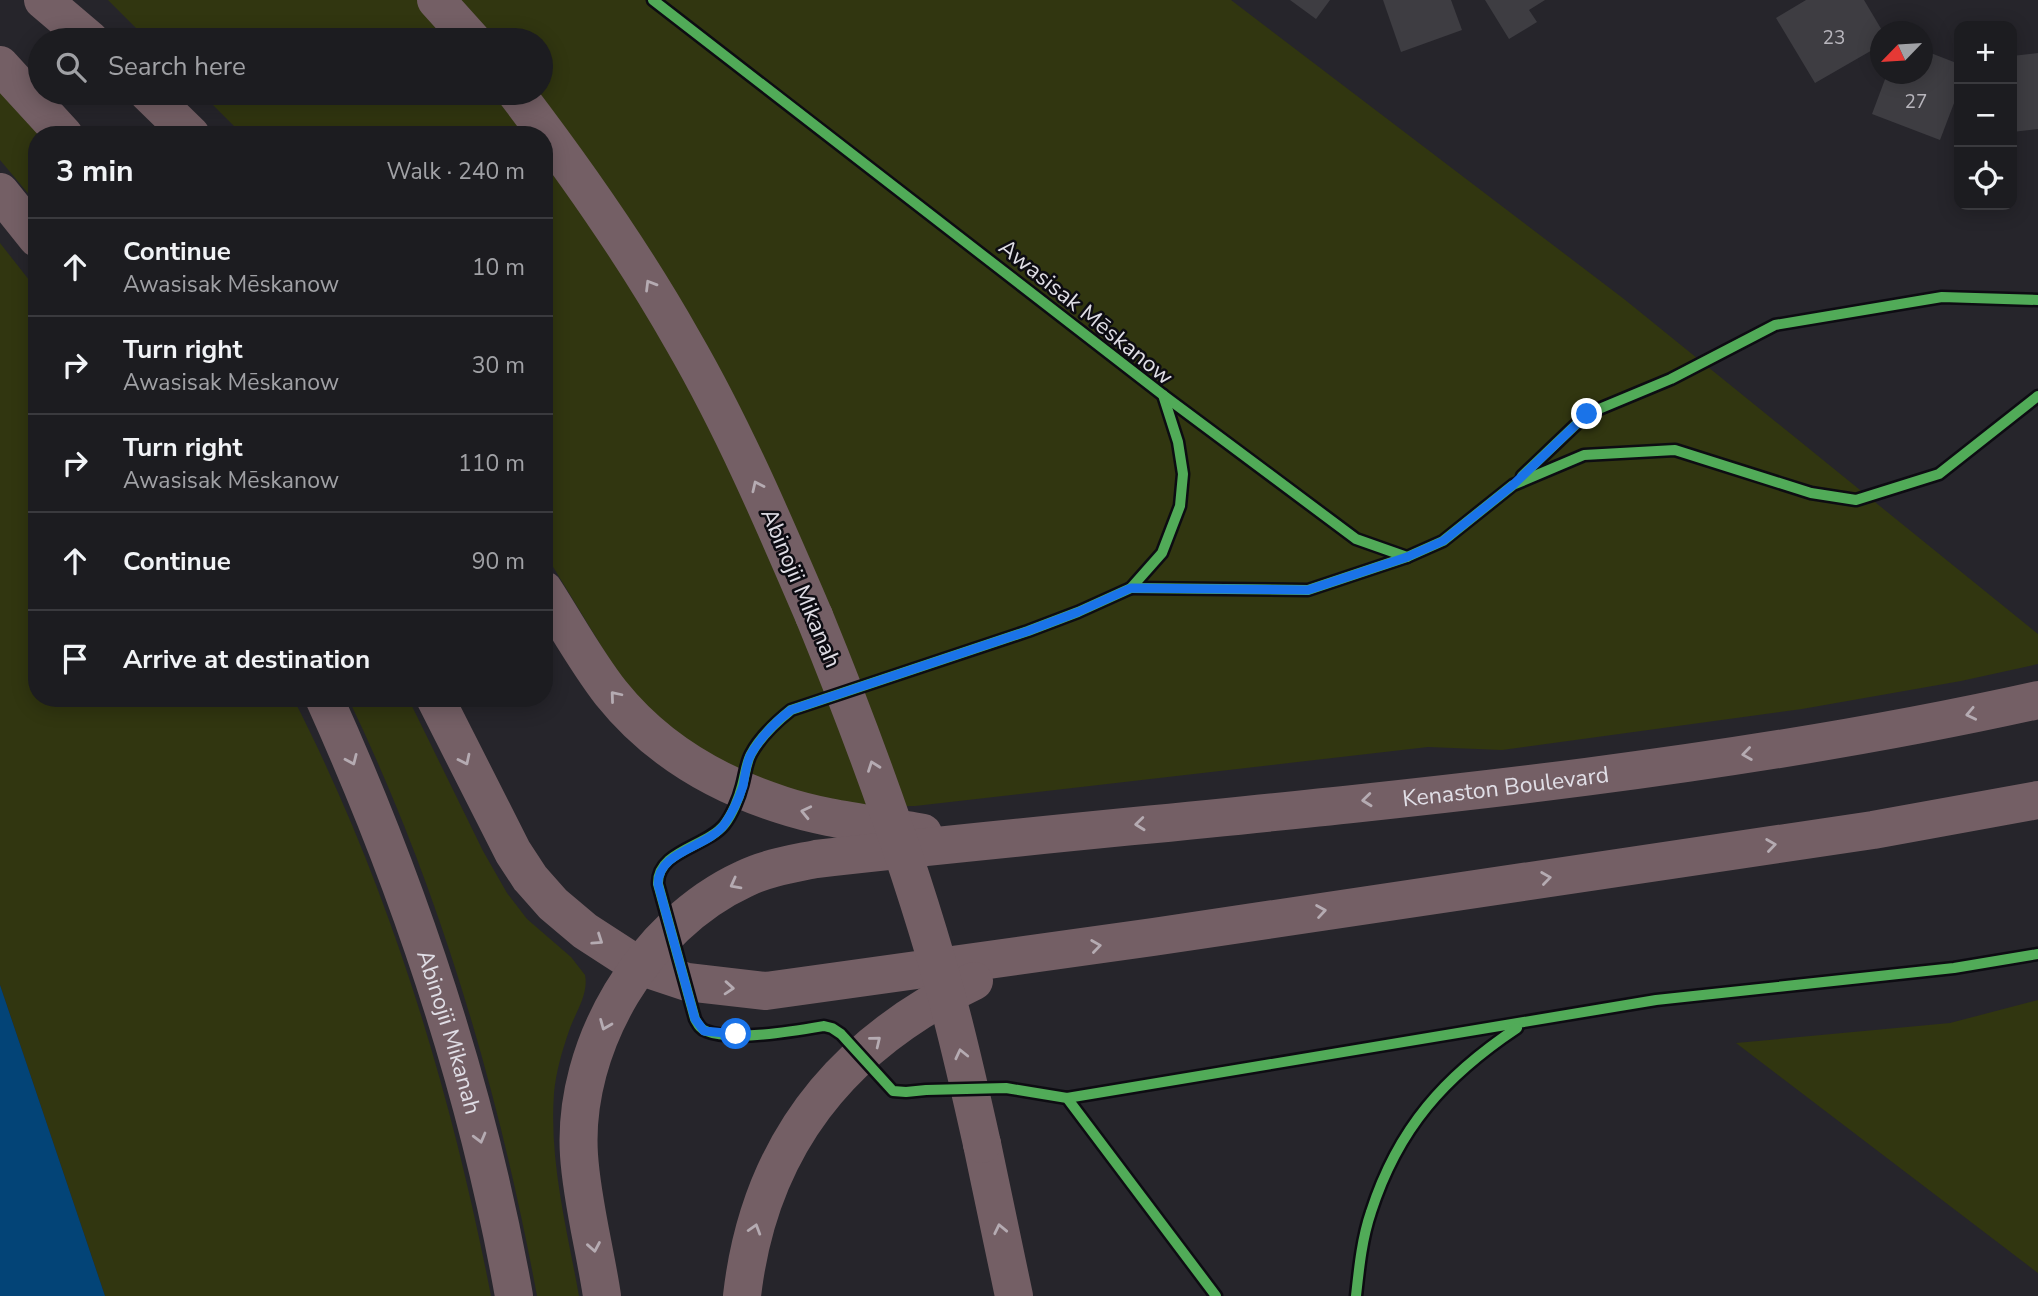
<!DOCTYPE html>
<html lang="en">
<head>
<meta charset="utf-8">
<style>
	:root { --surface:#1c1c20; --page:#252529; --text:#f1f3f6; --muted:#a0a1a5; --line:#3a3a3e }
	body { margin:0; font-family:"Nunito Sans",sans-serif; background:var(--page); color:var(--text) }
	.controls { position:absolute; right:21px; top:21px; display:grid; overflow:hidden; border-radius:14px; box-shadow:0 4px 18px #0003 }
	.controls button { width:63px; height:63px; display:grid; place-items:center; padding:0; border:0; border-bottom:2px solid var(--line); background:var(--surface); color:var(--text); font:35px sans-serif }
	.compass { position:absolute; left:1870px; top:21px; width:63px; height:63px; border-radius:50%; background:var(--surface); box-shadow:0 4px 18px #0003; rotate:245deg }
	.stop { position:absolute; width:21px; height:21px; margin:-16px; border:5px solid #1a73e8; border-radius:50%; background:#fff }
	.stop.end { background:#1a73e8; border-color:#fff; box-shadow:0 2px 7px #0008 }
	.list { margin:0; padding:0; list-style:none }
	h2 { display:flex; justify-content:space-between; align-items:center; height:91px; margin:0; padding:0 28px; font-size:30px }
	h2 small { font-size:23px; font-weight:400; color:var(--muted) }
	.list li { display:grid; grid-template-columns:46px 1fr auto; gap:21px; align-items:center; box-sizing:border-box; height:98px; padding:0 28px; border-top:2px solid var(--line) }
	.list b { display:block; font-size:26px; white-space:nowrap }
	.list p { margin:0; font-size:23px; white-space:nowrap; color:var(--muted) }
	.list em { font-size:23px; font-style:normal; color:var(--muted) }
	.icon { flex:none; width:38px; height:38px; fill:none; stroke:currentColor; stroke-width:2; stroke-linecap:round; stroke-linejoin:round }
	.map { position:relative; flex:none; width:2038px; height:1296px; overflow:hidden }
	.search { position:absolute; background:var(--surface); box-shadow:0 4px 18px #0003; left:28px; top:28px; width:525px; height:77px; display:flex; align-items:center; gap:18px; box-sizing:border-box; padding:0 24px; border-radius:38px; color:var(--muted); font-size:26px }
	.panel { position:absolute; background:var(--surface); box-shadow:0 4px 18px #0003; left:28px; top:126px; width:525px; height:581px; border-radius:28px }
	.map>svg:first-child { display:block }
	.green { fill:#313610 }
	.water { fill:#034477 }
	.building { fill:#3e3d42 }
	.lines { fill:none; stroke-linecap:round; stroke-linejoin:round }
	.major { stroke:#745f65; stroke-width:38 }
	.major-bridge { stroke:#745f65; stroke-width:38 }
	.cycleway-casing { stroke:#0d0c12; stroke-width:15 }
	.cycleway { stroke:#51ab58; stroke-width:10 }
	.oneway { stroke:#b5abb2 }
	.route { stroke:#1a73e8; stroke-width:9 }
	.labels { text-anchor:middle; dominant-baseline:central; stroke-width:5; stroke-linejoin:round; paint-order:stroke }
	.number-label { font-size:19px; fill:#b8b6bd }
	.street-label { font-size:23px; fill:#e0dee6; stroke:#0d0c12 }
</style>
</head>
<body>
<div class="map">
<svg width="2038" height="1296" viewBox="0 0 2038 1296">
	<rect width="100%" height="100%" fill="#26252b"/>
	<!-- green -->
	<g class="green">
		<polygon points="108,0 1231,0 1624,299 2038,634 2038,664 1961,681 1802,709 1502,750 1428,747 915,806 864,807 814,801 693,753 631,695 544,552 544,135 243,135 201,93 541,93 541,40 148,40"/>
		<polygon points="0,92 40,135 37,135 37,204 0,160"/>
		<path d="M0,243L37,290V698H293C389,885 451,1090 491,1296H105L0,985Z"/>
		<path d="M348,698H408L483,851L507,893L527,919L571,957L585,975C589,994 575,1013 569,1031C562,1051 556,1072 554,1093C549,1161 567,1229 579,1296H537C499,1090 439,887 348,698Z"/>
		<polygon points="2038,1000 2038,1273 1736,1043 1950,1023"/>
	</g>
	<!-- water -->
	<polygon class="water" points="0,985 105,1296 0,1296"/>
	<!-- building -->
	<g class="building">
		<polygon points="1290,0 1330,0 1316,19"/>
		<polygon points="1383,0 1451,0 1462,30 1401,52"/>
		<polygon points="1485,0 1545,0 1529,10 1537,22 1509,39"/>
		<polygon points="1806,0 1864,0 1883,32 1881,32 1881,45 1815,83 1776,18"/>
		<polygon points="1923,50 1959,64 1959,90 1940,140 1872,114 1887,74 1923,74"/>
		<polygon points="2038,53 2038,129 2012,132 2012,56"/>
	</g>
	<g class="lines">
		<!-- major -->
		<g class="major">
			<polyline points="43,0 90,40"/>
			<polyline points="436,0 472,40"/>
			<polyline points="0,65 64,135"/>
			<polyline points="148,93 191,135"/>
			<path d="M516,93C577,173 634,254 683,341C734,429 774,523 814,616"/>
			<polyline points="0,192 37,238"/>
			<path d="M544,590C566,624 586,661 611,693C655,748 716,784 782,805C827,820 877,824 923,833"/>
			<path id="s1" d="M324,698C411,891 477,1087 514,1296"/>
			<polyline points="435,698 513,852 530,878 553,904 585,931 639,966 687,982 766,991 1153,937 1873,830 2038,800"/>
			<polyline points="982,1144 1014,1296"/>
			<path id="s2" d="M602,1296C595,1249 582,1202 579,1155C572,1046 644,925 744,879C766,868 792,864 816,859C1222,813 1638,789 2038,700"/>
			<path d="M742,1296C759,1147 840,1045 974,981"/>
		</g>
		<!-- major-bridge -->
		<path class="major-bridge" d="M814,616C863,736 908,858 943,983C958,1036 970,1090 982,1144"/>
		<!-- cycleway casing -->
		<g class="cycleway-casing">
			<g id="cycleway">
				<path d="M653,0L1163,395L1178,442L1183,474L1180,506L1162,553L1131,588L1078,612L1028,631L791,710C776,722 760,737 751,754C746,763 745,776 742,786C739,798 732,815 724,825C706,847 657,851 658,884L695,1019C698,1024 700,1029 706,1031C732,1042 795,1031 824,1026L832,1028L841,1034L893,1091L906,1092L926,1090L1006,1088L1067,1098L1216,1296"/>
				<polyline points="1163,395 1356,539 1407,557"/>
				<polyline points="1522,476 1587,414 1671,379 1775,325 1942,297 2038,300"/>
				<polyline points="1131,588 1308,590 1407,557 1443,541 1513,485 1584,455 1675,450 1811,493 1856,500 1939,474 2038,396"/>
				<polyline points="1067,1098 1656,1000 1954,968 2038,954"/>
				<path d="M1356,1296C1359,1268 1362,1238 1371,1212C1398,1128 1445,1076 1517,1028"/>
			</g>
		</g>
		<!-- cycleway -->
		<use href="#cycleway" class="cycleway"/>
	</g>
	<!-- one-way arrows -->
	<defs><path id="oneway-chevron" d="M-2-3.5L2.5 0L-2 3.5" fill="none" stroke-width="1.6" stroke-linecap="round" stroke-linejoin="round" transform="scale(1.75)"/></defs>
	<g class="oneway">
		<use href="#oneway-chevron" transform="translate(650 285) rotate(-121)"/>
		<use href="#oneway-chevron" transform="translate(757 486) rotate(-115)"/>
		<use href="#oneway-chevron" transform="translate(615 696) rotate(-130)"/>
		<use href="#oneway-chevron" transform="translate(1971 714) rotate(168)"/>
		<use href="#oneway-chevron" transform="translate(1747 754) rotate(172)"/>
		<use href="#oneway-chevron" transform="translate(352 760) rotate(66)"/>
		<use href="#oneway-chevron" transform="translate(465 760) rotate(64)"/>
		<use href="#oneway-chevron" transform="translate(873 766) rotate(-110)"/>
		<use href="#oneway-chevron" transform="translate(1367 800) rotate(174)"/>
		<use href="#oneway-chevron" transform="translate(806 812) rotate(-167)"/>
		<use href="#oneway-chevron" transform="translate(1140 824) rotate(174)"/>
		<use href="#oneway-chevron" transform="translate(1771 845) rotate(-8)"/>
		<use href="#oneway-chevron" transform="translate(1546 878) rotate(-8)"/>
		<use href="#oneway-chevron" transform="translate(735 884) rotate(152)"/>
		<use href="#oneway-chevron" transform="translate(1321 911) rotate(-9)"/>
		<use href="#oneway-chevron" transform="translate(598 940) rotate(34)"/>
		<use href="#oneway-chevron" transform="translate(1096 946) rotate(-8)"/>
		<use href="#oneway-chevron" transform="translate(729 988) rotate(4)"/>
		<use href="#oneway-chevron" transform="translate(605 1025) rotate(112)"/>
		<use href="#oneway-chevron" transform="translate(876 1041) rotate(-39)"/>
		<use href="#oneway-chevron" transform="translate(961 1054) rotate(-103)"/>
		<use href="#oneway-chevron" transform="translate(480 1138) rotate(75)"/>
		<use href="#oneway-chevron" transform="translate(755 1229) rotate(-73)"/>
		<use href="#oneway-chevron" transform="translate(1000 1229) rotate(-102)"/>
		<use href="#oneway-chevron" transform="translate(594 1247) rotate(80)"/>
	</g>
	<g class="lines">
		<!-- route -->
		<path class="route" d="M736,1034L704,1031L695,1019L658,884C658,851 706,848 724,825C731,815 739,798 743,786C745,776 746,763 751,754C760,738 776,721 791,710L1028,631L1078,612L1131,588L1308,590L1407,557L1443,541L1513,485L1587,414"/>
	</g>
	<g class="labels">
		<!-- number labels -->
		<g class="number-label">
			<text x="1834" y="38">23</text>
			<text x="1916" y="102">27</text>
		</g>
		<!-- street labels -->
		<g class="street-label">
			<text transform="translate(1086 312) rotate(39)">Awasisak Mēskanow</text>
			<text transform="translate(801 588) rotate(67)">Abinojii Mikanah</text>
			<text stroke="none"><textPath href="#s2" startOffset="1251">Kenaston Boulevard</textPath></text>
			<text stroke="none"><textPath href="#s1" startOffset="357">Abinojii Mikanah</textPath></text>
		</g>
	</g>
</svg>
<div class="controls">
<button>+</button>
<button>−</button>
<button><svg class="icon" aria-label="locate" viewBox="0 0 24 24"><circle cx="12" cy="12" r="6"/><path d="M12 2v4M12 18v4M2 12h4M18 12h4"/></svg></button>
</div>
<svg class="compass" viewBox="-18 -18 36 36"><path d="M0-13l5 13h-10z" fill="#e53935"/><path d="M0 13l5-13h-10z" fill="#a0a1a5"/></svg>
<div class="stop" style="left:736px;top:1034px"></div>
<div class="stop end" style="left:1587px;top:414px"></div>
<div class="search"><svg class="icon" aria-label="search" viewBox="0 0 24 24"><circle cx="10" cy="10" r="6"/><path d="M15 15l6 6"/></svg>Search here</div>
<section class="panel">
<h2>3 min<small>Walk · 240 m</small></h2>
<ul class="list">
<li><svg class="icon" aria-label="ahead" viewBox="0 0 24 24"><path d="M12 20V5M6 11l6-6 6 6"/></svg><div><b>Continue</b><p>Awasisak Mēskanow</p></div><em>10 m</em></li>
<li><svg class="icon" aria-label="right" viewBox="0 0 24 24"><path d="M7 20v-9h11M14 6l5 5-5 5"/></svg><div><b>Turn right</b><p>Awasisak Mēskanow</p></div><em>30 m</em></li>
<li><svg class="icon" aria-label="right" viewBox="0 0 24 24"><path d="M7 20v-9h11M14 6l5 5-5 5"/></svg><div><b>Turn right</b><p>Awasisak Mēskanow</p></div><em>110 m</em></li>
<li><svg class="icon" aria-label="ahead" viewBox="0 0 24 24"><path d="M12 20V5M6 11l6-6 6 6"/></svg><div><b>Continue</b></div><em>90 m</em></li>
<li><svg class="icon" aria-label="arrive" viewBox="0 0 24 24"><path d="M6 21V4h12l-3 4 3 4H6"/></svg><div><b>Arrive at destination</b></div></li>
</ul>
</section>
</div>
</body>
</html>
